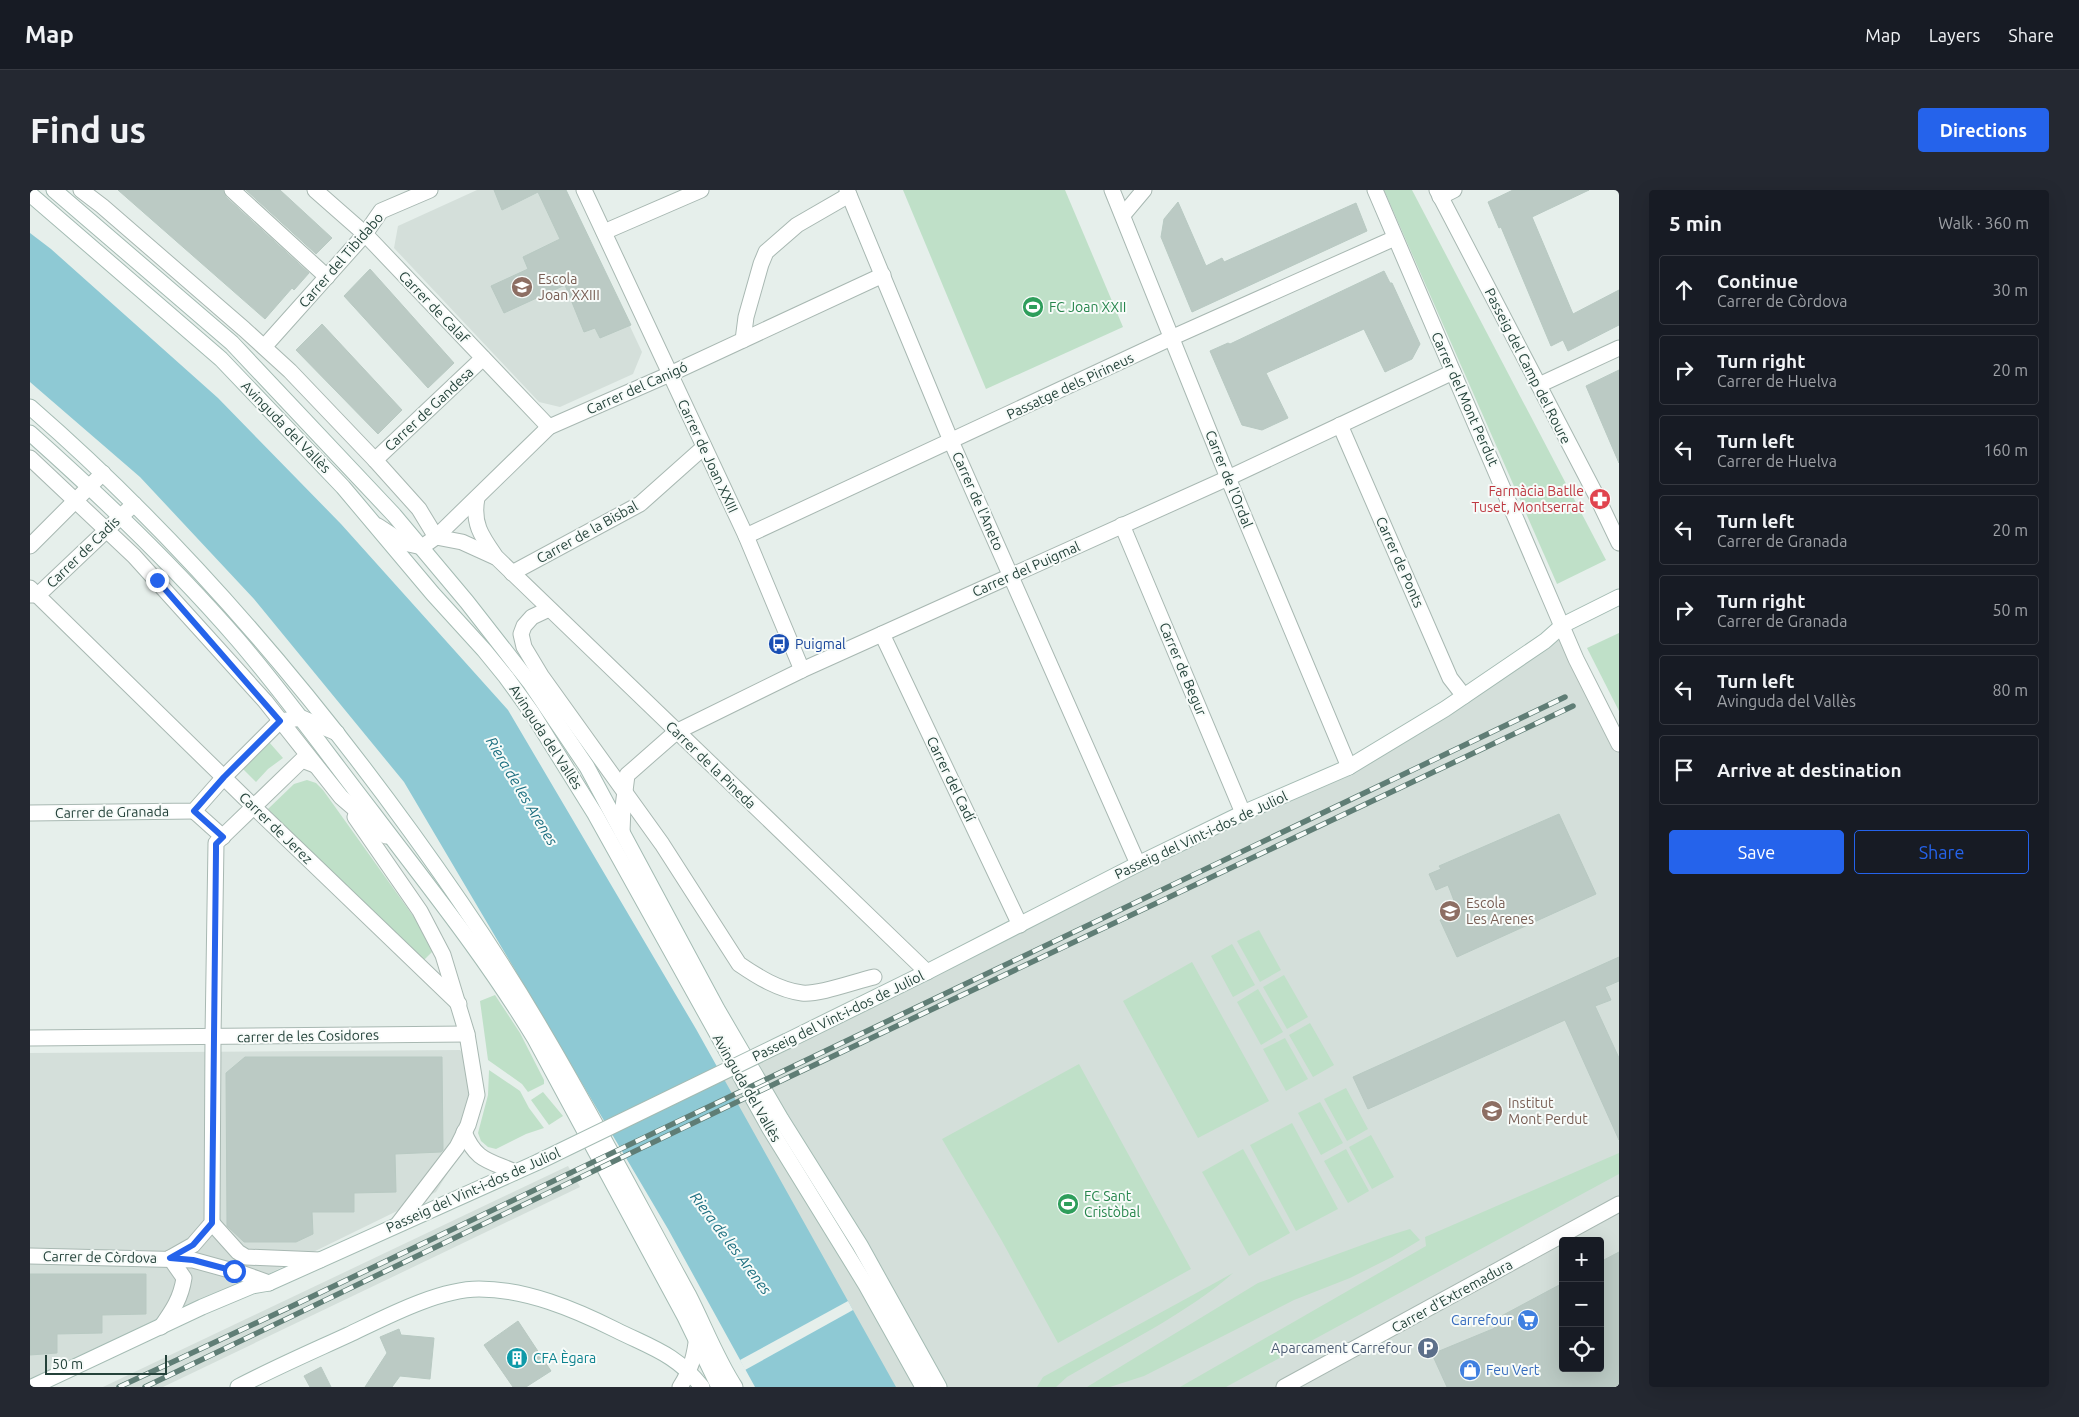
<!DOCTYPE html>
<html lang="en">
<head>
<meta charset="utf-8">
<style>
	:root { --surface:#171b24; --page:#242831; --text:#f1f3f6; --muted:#9ea1a6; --line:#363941; --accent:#2563eb }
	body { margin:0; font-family:Ubuntu,sans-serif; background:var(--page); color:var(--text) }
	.controls { position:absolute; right:15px; bottom:15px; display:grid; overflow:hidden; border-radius:5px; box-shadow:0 5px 20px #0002 }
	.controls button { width:45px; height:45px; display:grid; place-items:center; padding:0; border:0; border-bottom:1px solid var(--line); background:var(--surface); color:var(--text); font:25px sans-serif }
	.scale { position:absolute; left:15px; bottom:12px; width:122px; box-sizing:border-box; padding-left:5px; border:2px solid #24423a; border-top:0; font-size:14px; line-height:18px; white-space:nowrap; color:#24423a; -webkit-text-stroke:4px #f7fbf9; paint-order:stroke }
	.stop { position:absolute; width:15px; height:15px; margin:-11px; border:4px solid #2563eb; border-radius:50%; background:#fff }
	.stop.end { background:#2563eb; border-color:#fff; box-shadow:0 1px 5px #0008 }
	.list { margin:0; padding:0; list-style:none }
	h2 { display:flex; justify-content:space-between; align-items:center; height:65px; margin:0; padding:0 20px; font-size:21px }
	h2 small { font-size:16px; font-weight:400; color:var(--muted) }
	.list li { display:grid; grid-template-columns:32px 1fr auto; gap:15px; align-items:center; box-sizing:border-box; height:70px; margin:0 10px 10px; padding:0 10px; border:1px solid var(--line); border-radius:5px }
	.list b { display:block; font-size:19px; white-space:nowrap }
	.list p { margin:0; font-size:16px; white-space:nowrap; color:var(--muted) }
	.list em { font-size:16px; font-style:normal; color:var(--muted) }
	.actions { display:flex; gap:10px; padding:15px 20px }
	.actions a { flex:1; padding:11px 0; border:1px solid var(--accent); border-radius:5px; text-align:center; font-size:18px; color:var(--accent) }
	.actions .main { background:var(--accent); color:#fff }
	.icon { flex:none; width:28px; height:28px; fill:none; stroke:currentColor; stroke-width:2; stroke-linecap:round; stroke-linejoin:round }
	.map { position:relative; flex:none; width:1589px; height:1197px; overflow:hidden; border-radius:5px }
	header { display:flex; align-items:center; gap:30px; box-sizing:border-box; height:70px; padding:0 25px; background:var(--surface); border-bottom:1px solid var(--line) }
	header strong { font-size:24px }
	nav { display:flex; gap:28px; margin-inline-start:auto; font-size:18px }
	.intro { display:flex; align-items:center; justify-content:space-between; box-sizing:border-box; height:120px; padding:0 30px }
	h1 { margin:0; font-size:35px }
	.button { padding:12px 22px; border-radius:5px; background:var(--accent); color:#fff; font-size:18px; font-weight:700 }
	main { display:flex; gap:30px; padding:0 30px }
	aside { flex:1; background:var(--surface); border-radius:5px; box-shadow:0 5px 20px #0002 }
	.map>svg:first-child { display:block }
	.built { fill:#d4dfda; fill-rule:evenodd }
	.green { fill:#bfe0c8 }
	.water { fill:#8ec9d4 }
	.pier { fill:#e6efeb }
	.building { fill:#bbcac4; stroke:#b8c9c2 }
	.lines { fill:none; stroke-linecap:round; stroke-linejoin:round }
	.street-casing { stroke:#a8b8b2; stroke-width:17 }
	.secondary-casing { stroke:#a4bbb3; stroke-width:17 }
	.street { stroke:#fff; stroke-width:15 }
	.secondary { stroke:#fff; stroke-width:15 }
	.rail-casing { stroke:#5f7d75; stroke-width:5.5 }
	.rail { stroke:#f7fbf9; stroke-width:4; stroke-dasharray:11; stroke-linecap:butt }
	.secondary-bridge-casing { stroke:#a4bbb3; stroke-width:17; stroke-linecap:butt }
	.secondary-bridge { stroke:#fff; stroke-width:15 }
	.route { stroke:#2563eb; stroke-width:6 }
	.labels { text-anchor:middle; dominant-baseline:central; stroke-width:4; stroke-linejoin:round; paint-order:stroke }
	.street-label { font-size:14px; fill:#24423a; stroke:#f7fbf9 }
	.education-label { font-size:14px; fill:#785e54; stroke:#f7fbf9; text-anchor:start }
	.leisure-label { font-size:14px; fill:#27864d; stroke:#f7fbf9; text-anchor:start }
	.health-label { font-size:14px; fill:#be3a42; stroke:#f7fbf9; text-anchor:end }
	.transit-label { font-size:14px; fill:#164399; stroke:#f7fbf9; text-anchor:start }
	.shop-label { font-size:14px; fill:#366cbe; stroke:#f7fbf9; text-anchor:end }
	.service-label { font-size:14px; fill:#4e5e75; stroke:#f7fbf9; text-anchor:end }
	.culture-label { font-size:14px; fill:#0d838f; stroke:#f7fbf9; text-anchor:start }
	.water-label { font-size:15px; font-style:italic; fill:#1c6f80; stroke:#f7fbf9 }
</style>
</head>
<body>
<header>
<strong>Map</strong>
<nav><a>Map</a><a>Layers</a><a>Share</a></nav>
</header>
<div class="intro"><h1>Find us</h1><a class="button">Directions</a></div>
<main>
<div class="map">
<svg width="1589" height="1197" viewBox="0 0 1589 1197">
	<rect width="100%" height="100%" fill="#e6efeb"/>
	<!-- built -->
	<g class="built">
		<polygon points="447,0 536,0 612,162 603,184 530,217 509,212 364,58 368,36"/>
		<path d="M1527,445L1589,557V1197H800L610,924L1350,558ZM1533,1051H1570V1178H1533Z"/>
		<polygon points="430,860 451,885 444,940 406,1002 7,1197 0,1197 0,863"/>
		<polygon points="538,976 550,997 133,1197 73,1197"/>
	</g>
	<!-- green -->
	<g class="green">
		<polygon points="873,0 1035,0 1093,137 956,199"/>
		<polygon points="1354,0 1382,0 1576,370 1527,394"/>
		<polygon points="1589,443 1589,521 1557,458"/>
		<polygon points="239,552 253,568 238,579 226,592 213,579"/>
		<polygon points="277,590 286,593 293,600 391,737 404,760 392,772 238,619 264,594"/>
		<polygon points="1229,740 1251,780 1230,792 1207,751"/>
		<polygon points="1202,754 1225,795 1203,807 1181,766"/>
		<polygon points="1162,772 1239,911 1168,948 1093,811"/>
		<polygon points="1254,785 1278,827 1257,839 1233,797"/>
		<polygon points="1228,799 1253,842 1231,855 1207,812"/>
		<polygon points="465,805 490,843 514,890 514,894 498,902 492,894 458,870 450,811"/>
		<polygon points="1280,833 1304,875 1283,887 1259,845"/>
		<polygon points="1255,848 1278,889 1256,901 1233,859"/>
		<polygon points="1049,874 1161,1079 1028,1153 972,1051 912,949"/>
		<polygon points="459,880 490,901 499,918 514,938 496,944 466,959 458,957 451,951 448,943 458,905"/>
		<polygon points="1316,898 1338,939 1317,951 1294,909"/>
		<polygon points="513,902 533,926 519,935 501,910"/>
		<polygon points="1290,912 1313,953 1291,965 1268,923"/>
		<polygon points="1262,933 1308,1019 1266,1041 1220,955"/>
		<polygon points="1341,945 1364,987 1342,999 1319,957"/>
		<polygon points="1213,959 1260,1043 1219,1066 1172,982"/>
		<polygon points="1316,959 1339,1001 1318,1013 1294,971"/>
		<polygon points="1589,963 1589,984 1196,1197 1150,1197 1396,1056 1395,1047"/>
		<polygon points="1380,1039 1390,1050 1362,1067 1320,1088 1264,1110 1114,1186 1080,1197 1057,1197 1228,1093 1354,1047"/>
		<path d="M1203,1083C1158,1123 1090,1156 1037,1187L1026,1197H1007L1013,1187Z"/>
	</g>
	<!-- water -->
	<polygon class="water" points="0,43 21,59 188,208 311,334 478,520 666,839 866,1197 725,1197 638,1039 374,592 224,409 110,287 0,192"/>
	<!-- pier -->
	<polygon class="pier" points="818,1111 823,1120 715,1180 710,1170"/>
	<!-- building -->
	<g class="building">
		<polygon points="88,0 193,0 196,7 279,83 264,100 262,98 235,129"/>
		<polygon points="216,0 250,0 302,48 286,64"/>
		<polygon points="464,0 536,0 601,135 570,148 565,138 554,142 535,95 474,123 461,96 498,79 493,67 530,49 508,2 472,20"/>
		<polygon points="1483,0 1559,0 1502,27 1543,124 1589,100 1589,135 1538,161 1533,150 1521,156 1471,37 1469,38 1458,12"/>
		<polygon points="1148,12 1176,76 1192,68 1194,72 1326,13 1337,41 1162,122 1131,47 1134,29"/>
		<polygon points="340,79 424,173 398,198 314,106"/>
		<polygon points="1354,81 1360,93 1362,93 1390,154 1382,169 1355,182 1334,139 1236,183 1258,228 1232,240 1212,235 1180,161 1198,153 1200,154"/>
		<polygon points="292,134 372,220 348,244 266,160"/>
		<polygon points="1589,180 1589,273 1556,196"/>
		<polygon points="1529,624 1566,704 1427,767 1410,730 1428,721 1418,695 1406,700 1399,684 1411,679 1409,676"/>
		<polygon points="1589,767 1589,791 1575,797 1581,810 1565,816 1589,868 1589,950 1535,830 1338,919 1323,887"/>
		<polygon points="215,867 412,867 413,960 411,962 365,964 366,1002 324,1003 324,1022 282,1022 283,1044 266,1052 214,1052 197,1036 196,883"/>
		<polygon points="1589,1062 1589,1197 1417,1197 1402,1164 1465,1138 1462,1131 1533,1093 1533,1178 1570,1178 1570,1072"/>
		<polygon points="0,1084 116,1084 116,1124 72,1125 72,1143 27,1144 27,1163 0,1165"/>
		<polygon points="488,1131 521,1181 496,1197 483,1197 454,1155"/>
		<polygon points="369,1139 371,1145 404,1148 400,1189 370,1186 362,1197 335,1197 357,1163 350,1147"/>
		<polygon points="291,1177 301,1197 280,1197 274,1186"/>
	</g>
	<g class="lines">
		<!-- street casing -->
		<g class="street-casing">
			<g id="street">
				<polyline points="51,0 72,16 214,139 260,181 345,270 389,319 406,347 432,352 465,367"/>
				<polyline points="202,0 297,87"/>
				<polyline points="285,0 335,44 519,237"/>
				<polyline points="554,0 716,346 772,480"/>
				<polyline points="817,0 921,251 1108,674"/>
				<polyline points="1082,0 1198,288 1319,577"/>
				<polyline points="1345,0 1546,469 1589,554"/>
				<polyline points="1407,0 1566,305 1589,353"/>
				<polyline points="1410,7 1424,0"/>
				<polyline points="1093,25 1114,0"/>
				<polyline points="574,42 671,0"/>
				<polyline points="713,150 716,127 731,74 736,62 767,35 819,5"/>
				<polyline points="234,157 335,44 351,21 400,0"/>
				<polyline points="1509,195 1589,158"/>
				<polyline points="1310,235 1420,488 1434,506"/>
				<polyline points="0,268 104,366 235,511 311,607 356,646"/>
				<polyline points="345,270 453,168"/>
				<path d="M447,308C442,334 452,347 466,367L897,782"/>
				<polyline points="1092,335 1213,623"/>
				<polyline points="348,336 374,353 392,357 406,347 519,237 640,184 853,85"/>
				<polyline points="716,346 1141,148 1365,48"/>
				<polyline points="0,356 73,283"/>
				<polyline points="482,383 610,314 674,257"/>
				<polyline points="0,398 224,617 429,814"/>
				<polyline points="0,405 8,405 104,314"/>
				<path d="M519,419L502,427L494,436L491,444L494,457L512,487L632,654L709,774C728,787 749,800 772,803C789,805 826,791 844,787"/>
				<polyline points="852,444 990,735"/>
				<polyline points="164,621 193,647"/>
				<polyline points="0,623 164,621 194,587 250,531 272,528 307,543"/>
				<polyline points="325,627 390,721 413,765 437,844 447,905 438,935 427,957 368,1034"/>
				<polyline points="592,642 593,617 597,585 646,542 772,480 1198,288 1423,182"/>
				<polyline points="0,848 437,844"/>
				<path d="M434,942C446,971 458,970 485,982"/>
				<polyline points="182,1033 208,1062 216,1067 290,1070"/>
				<polyline points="0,1066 163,1070 214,1084 239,1093"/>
				<polyline points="140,1068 163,1055 182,1033 183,847 186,653 272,570 285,575"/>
				<path d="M131,1137C143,1120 151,1108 154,1088L140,1068"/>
				<path d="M650,1197C661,1180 665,1165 667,1145"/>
				<polyline points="1254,1197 1589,1014"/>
			</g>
		</g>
		<!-- secondary casing -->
		<g class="secondary-casing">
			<g id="secondary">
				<polyline points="24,0 202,153 364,325 437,412 501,494 557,577 687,819 751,929 830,1055 909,1197"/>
				<polyline points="0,4 191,169 313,297 403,404 454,460 476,487 502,523 565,624 740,939 836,1095 893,1197"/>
				<path d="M0,217C145,343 270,488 382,643C429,708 473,773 513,842C564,928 610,1017 658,1104C674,1135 686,1168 705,1197"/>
				<path d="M0,243C73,308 144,376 208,450C256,506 298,565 343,623C399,697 457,769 505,849L655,1127L689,1197"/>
				<polyline points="757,851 897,782 1108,674 1213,623 1319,577 1415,519 1515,451 1533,435 1589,407"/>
				<polyline points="2,1197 172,1117 222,1096 239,1093 508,972"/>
				<path d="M208,1197C244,1178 281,1162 318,1145C354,1128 408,1099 449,1099C496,1099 544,1119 586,1140C622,1158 646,1164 672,1197"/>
			</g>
		</g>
		<!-- street -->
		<use href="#street" class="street"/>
		<!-- secondary -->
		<use href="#secondary" class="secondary"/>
		<!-- rail casing -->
		<g class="rail-casing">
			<g id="rail">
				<polyline points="89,1197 256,1119 1535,507"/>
				<polyline points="115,1197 759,887 1543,516"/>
			</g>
		</g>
		<!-- rail -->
		<use href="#rail" class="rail"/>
		<!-- secondary-bridge casing -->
		<g class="secondary-bridge-casing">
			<polyline id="secondary-bridge" points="508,972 757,851"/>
		</g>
		<!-- secondary-bridge -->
		<use href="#secondary-bridge" class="secondary-bridge"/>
	</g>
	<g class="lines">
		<!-- route -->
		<polyline class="route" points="127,390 250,531 194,587 164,621 193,647 186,654 186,661 182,1033 163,1055 140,1068 163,1070 204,1081"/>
	</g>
	<!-- icons -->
	<defs>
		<g id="school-disc" transform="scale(1.125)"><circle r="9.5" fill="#8d6e63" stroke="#f7fbf9"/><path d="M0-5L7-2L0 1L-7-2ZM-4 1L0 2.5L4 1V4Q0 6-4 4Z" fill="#fff"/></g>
		<g id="stadium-disc" transform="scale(1.125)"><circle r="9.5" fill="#2e9e5b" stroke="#f7fbf9"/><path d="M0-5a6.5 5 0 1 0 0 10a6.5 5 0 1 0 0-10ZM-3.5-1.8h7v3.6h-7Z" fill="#fff"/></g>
		<g id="pharmacy-disc" transform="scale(1.125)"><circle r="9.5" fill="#e0444e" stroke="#f7fbf9"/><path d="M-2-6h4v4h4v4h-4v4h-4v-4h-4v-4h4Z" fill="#fff"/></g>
		<g id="bus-disc" transform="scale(1.125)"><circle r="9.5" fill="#1a4fb4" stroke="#f7fbf9"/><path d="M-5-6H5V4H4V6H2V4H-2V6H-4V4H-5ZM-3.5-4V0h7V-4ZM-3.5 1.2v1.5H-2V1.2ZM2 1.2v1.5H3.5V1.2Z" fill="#fff"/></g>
		<g id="supermarket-disc" transform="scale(1.125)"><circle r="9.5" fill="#3f7fe0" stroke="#f7fbf9"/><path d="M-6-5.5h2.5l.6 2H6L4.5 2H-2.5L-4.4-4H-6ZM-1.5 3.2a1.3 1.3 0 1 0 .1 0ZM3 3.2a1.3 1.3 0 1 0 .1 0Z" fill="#fff"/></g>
		<g id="parking-disc" transform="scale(1.125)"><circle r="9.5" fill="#5c6f8a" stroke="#f7fbf9"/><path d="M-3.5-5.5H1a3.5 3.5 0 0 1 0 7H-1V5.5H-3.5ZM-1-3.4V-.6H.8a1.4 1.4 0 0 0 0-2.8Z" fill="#fff"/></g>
		<g id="building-disc" transform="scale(1.125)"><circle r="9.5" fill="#0f9aa8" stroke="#f7fbf9"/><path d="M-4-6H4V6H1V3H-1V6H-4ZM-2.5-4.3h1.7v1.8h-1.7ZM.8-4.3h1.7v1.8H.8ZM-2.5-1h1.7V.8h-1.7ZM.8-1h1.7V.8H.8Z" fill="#fff"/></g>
		<g id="shop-disc" transform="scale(1.125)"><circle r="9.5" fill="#3f7fe0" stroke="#f7fbf9"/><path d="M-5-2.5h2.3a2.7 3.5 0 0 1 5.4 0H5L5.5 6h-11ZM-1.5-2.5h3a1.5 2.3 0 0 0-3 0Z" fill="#fff"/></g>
	</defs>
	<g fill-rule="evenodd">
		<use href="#school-disc" x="492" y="97"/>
		<use href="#stadium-disc" x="1003" y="117"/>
		<use href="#pharmacy-disc" x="1570" y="309"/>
		<use href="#bus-disc" x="749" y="454"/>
		<use href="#school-disc" x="1420" y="721"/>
		<use href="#school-disc" x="1462" y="921"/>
		<use href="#stadium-disc" x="1038" y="1014"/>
		<use href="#supermarket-disc" x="1498" y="1130"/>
		<use href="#parking-disc" x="1398" y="1158"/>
		<use href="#building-disc" x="487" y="1168"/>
		<use href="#shop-disc" x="1440" y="1180"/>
	</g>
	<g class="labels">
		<!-- street labels -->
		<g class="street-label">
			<text transform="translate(311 70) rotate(-49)">Carrer del Tibidabo</text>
			<text transform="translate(404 117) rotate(46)">Carrer de Calaf</text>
			<text transform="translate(1498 176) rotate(63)">Passeig del Camp del Roure</text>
			<text transform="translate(1040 196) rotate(-25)">Passatge dels Pirineus</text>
			<text transform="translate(607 198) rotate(-24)">Carrer del Canigó</text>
			<text transform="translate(1435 209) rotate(66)">Carrer del Mont Perdut</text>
			<text transform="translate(399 219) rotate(-43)">Carrer de Gandesa</text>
			<text transform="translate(256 237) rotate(46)">Avinguda del Vallès</text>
			<text transform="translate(678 266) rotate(65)">Carrer de Joan XXIII</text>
			<text transform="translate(1199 289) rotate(68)">Carrer de l'Ordal</text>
			<text transform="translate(948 311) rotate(66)">Carrer de l'Aneto</text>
			<text transform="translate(557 342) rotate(-29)">Carrer de la Bisbal</text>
			<text transform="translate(53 362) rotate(-44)">Carrer de Cadis</text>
			<text transform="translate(1370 372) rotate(66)">Carrer de Ponts</text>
			<text transform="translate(996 379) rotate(-24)">Carrer del Puigmal</text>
			<text transform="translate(1153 479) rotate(67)">Carrer de Begur</text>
			<text transform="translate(516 547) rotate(57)">Avinguda del Vallès</text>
			<text transform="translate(681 575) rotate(44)">Carrer de la Pineda</text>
			<text transform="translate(921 589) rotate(64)">Carrer del Cadí</text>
			<text transform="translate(82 622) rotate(-1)">Carrer de Granada</text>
			<text transform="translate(246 638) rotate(44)">Carrer de Jerez</text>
			<text transform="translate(1171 645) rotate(-25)">Passeig del Vint-i-dos de Juliol</text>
			<text transform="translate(808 826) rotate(-26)">Passeig del Vint-i-dos de Juliol</text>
			<text transform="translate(278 846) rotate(-1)">carrer de les Cosidores</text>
			<text transform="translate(717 898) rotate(60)">Avinguda del Vallès</text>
			<text transform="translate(443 1000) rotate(-24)">Passeig del Vint-i-dos de Juliol</text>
			<text transform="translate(70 1067) rotate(1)">Carrer de Còrdova</text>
			<text transform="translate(1422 1106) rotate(-29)">Carrer d'Extremadura</text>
		</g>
		<!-- education labels -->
		<g class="education-label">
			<text x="508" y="89">Escola<tspan x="508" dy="16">Joan XXIII</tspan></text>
			<text x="1436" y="713">Escola<tspan x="1436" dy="16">Les Arenes</tspan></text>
			<text x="1478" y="913">Institut<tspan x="1478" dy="16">Mont Perdut</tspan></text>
		</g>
		<!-- leisure labels -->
		<g class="leisure-label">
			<text x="1019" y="117">FC Joan XXII</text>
			<text x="1054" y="1006">FC Sant<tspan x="1054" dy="16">Cristòbal</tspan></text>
		</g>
		<!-- health labels -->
		<g class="health-label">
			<text x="1554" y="301">Farmàcia Batlle<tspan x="1554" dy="16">Tuset, Montserrat</tspan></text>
		</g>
		<!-- transit labels -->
		<g class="transit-label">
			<text x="765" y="454">Puigmal</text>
		</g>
		<!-- shop labels -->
		<g class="shop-label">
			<text x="1482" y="1130">Carrefour</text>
			<text x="1456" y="1180" text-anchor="start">Feu Vert</text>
		</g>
		<!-- service labels -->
		<g class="service-label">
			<text x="1382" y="1158">Aparcament Carrefour</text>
		</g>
		<!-- culture labels -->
		<g class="culture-label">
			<text x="503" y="1168">CFA Ègara</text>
		</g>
		<!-- water labels -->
		<g class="water-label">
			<text transform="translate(492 601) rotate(59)">Riera de les Arenes</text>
			<text transform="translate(701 1053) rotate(53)">Riera de les Arenes</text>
		</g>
	</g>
</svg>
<div class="controls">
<button>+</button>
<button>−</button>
<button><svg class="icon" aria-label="locate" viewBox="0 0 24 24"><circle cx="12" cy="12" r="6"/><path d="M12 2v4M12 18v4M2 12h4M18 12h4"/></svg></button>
</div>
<div class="scale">50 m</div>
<div class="stop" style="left:204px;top:1081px"></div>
<div class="stop end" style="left:127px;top:390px"></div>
</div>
<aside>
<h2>5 min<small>Walk · 360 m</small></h2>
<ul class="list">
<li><svg class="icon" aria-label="ahead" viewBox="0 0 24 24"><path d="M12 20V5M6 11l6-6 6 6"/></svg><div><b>Continue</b><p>Carrer de Còrdova</p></div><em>30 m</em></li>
<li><svg class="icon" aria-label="right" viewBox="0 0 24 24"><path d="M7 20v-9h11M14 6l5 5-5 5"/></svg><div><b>Turn right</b><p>Carrer de Huelva</p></div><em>20 m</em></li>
<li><svg class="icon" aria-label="left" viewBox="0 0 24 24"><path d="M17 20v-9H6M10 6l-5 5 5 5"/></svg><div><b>Turn left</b><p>Carrer de Huelva</p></div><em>160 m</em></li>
<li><svg class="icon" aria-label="left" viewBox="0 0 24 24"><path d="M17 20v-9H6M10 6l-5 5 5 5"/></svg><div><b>Turn left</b><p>Carrer de Granada</p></div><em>20 m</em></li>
<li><svg class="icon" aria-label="right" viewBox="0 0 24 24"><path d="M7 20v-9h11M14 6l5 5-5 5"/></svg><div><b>Turn right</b><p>Carrer de Granada</p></div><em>50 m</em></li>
<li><svg class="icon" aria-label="left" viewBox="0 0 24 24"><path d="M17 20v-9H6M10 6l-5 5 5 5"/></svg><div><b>Turn left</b><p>Avinguda del Vallès</p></div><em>80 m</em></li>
<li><svg class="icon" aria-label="arrive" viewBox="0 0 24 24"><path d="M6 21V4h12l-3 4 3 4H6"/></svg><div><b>Arrive at destination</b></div></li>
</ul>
<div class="actions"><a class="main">Save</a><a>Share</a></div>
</aside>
</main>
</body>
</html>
